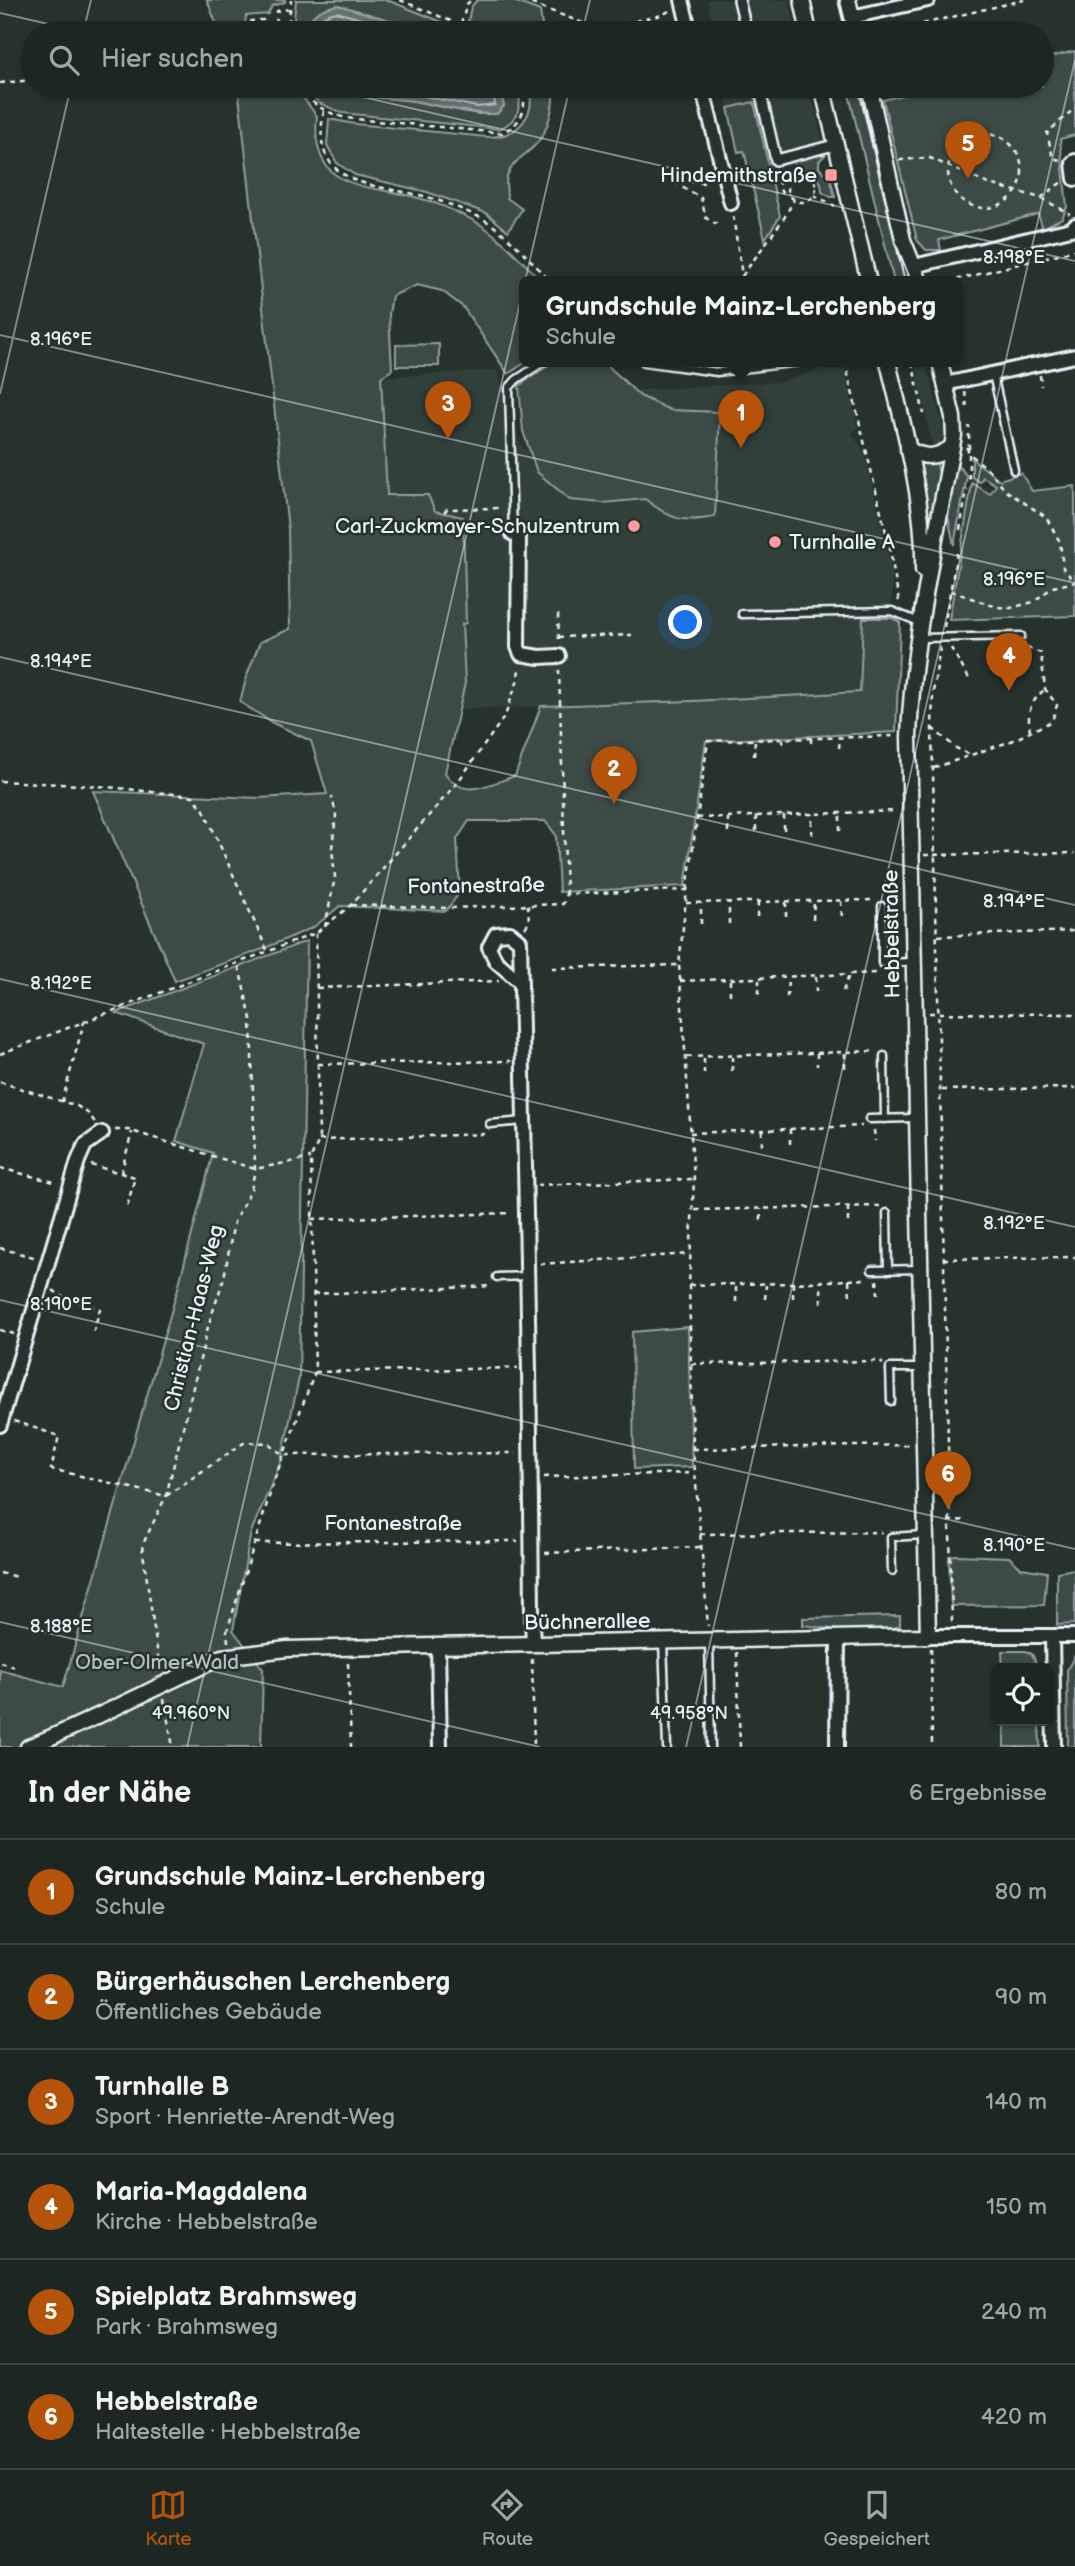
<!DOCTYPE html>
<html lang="de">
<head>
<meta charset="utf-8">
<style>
	:root { --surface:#1c2622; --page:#252e2a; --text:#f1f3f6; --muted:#a0a5a5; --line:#3a4340; --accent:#b45309 }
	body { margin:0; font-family:"Balsamiq Sans",sans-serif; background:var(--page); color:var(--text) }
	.controls { position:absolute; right:21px; bottom:21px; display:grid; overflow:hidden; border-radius:10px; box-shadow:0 2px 5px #0004 }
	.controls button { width:63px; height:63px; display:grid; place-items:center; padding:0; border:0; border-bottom:2px solid var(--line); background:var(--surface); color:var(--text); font:35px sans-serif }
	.you { position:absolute; left:686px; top:623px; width:24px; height:24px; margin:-18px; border:5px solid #fff; border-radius:50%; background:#1a73e8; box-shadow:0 0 0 10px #1a73e833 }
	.badge { display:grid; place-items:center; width:46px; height:46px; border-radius:50%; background:var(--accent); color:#fff; font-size:23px; font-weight:700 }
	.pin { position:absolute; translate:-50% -58px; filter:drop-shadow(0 2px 4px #0008) }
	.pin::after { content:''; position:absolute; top:37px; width:24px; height:21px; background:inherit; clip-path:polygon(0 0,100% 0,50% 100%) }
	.popup { position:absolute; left:519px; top:276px; width:444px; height:91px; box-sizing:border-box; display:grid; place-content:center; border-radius:10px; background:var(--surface); filter:drop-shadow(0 2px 5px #0005); font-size:23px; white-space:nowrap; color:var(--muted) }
	.popup b { font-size:26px; color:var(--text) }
	.popup::after { content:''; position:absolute; left:50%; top:100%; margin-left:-14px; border:14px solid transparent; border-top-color:var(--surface) }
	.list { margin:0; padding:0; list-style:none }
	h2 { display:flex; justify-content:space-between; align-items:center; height:91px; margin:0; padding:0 28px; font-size:30px }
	h2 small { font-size:23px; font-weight:400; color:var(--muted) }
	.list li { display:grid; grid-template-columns:46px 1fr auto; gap:21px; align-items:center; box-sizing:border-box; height:105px; padding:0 28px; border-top:2px solid var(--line) }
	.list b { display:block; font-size:26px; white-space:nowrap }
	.list p { margin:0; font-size:23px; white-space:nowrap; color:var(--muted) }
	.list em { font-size:23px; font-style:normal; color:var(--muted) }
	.icon { flex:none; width:38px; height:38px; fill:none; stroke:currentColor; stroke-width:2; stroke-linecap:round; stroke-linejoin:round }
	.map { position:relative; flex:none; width:1075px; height:1747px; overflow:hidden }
	.search { position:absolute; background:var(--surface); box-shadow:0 2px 5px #0004; left:21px; right:21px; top:21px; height:77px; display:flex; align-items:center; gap:18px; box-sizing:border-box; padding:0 24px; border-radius:38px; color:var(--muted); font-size:26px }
	.sheet { height:721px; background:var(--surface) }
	nav { display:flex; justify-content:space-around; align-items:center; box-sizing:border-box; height:98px; border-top:2px solid var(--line); background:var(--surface); font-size:19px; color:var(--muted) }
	nav a { display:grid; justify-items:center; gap:4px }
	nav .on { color:var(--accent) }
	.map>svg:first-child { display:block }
	.built { fill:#333f3a }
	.green { fill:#3e4b47; stroke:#939ea0; stroke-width:2 }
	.water { fill:#636f6d; stroke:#98a3a5; stroke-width:2 }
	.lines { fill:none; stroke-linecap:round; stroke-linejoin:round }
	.shore { stroke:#b3bdc0; stroke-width:2 }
	.service-casing { stroke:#e8f1f8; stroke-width:11 }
	.pedestrian-casing { stroke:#e8f1f8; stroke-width:14 }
	.minor-casing { stroke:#e8f1f8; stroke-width:18 }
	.tertiary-casing { stroke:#e8f1f8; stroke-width:19 }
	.path { stroke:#e8f1f8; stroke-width:2.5; stroke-dasharray:5 5; stroke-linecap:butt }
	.service { stroke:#26332d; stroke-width:6 }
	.pedestrian { stroke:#26332d; stroke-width:9 }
	.minor { stroke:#26332d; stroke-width:12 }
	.tertiary { stroke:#26332d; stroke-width:14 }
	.tram { stroke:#e8f1f8; stroke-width:2 }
	.ticks { fill:none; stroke:#e8f1f8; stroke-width:2; stroke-opacity:0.45 }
	.poi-dot { fill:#ff9aa2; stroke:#26332d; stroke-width:2.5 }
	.labels { text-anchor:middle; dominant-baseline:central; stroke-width:5; stroke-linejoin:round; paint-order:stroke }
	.poi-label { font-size:21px; fill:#e8f1f8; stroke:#26332d; text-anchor:end }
	.street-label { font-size:21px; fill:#e8f1f8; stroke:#26332d }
	.park-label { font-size:21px; fill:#b5bfc3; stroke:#26332d }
	.ticks-label { font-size:18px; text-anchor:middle; fill:#e8f1f8; stroke:#26332d; stroke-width:5; stroke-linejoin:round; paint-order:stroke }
</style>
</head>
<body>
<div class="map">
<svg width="1075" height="1747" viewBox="0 0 1075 1747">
	<rect width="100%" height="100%" fill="#26332d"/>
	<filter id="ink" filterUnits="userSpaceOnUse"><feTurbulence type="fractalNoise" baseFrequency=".0143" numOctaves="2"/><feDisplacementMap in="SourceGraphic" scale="14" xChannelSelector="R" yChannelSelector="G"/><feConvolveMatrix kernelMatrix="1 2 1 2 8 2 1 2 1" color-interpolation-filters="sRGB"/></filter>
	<g filter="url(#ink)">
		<!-- built -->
		<g class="built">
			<polygon points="707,0 789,0 797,33 715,33"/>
			<polygon points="809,86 823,142 746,160 744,151 738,152 723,87"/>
			<polygon points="843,362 858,428 851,433 864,451 892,571 892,618 871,641 873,702 693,701 434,710 387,495 381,377 497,370 521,445 579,497 643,494 638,390 782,382"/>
			<polygon points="914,362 926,362 945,435 940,443 933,447"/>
		</g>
		<!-- green -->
		<g class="green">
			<polygon points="207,0 285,0 285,2 272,6 268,14 246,16 244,33 220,33"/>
			<polygon points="296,0 387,0 470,33 427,33 338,5 309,19 306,29 293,28"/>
			<polygon points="477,0 511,0 540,11 543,33 487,33 468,21 471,7"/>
			<polygon points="1075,51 1075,135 1060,139 1067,207 1062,218 1043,228 1038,214 939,240 941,250 926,250 917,240 883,100 938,86 1042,86 1042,59"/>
			<path d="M238,86H294L317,116C309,194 368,183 422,199C438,203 467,216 481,225C501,238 520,259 537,276L538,282H524L526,362L508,374L463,307L442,291L417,285L392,296L389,314L392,370L381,377L387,495H428L435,511L463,517L466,623L462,624L465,683L445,773C464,801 488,784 515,776L541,706L693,701L860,692L863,618H892L900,622L896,732L706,741L685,886L559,892L556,835L545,821H469L457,839L460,892L446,911L340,906L314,927L263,949L175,981L93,791L259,798L327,794L311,741L273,723L240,702L247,675L260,642L290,629L288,529Z"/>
			<path d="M304,86H328L339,93L413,101L477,114H496L504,106L499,86H519C522,105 519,121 499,129L342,113L319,103Z"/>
			<path d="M529,86H552C556,102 548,131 537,143C527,155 513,160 507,176C505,182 507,191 507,198L522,209L508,231L486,213L427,192L355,175L337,163L327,145L329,119L355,124L487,137C517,138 537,116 529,86Z"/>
			<polygon points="847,86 862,86 903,257 912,282 894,282"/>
			<polygon points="754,102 780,216 765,239 744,151 738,152 728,108"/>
			<path d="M825,153V155L819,161V168L824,172L829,173L835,197H831L822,192C822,176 812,169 796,170L793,161Z"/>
			<polygon points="439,344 439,366 396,366 396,345"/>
			<path d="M553,362L605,363L640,396L670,410L720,412L715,517C681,523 672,520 645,499L603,503L570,500L537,472L523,431L519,386Z"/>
			<polygon points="972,459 1000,480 1021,473 1032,491 1075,486 1075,616 949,620 972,483 990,494 996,485 983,477 980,482 972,477"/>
			<polygon points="956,463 967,476 954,545 947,512"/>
			<polygon points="919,464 937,464 939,475 931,525 928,526"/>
			<polygon points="307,941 299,1378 281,1462 251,1532 233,1630 263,1669 261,1747 0,1747 0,1670 63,1687 178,1288 213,1153 176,1141 204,1044 116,1013"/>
			<polygon points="688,1327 692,1467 634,1469 632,1332"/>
			<polygon points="956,1555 1009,1557 1021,1568 1047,1572 1044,1605 951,1606 949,1556"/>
			<polygon points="1075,1569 1075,1624 1057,1625 1057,1572"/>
			<path d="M900,1616V1626C870,1637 833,1629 803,1625V1618Z"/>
			<polygon points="1002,1651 1026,1651 1032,1654 1038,1668 1003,1668"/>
			<polygon points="1075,1655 1075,1747 1068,1747 1067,1670"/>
			<polygon points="1004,1721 1039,1721 1040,1747 1004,1747"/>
		</g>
		<!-- water -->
		<g class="water">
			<path d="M338,5L416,28L427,33H306C306,15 322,8 338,5Z"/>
			<path d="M328,86H499L504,106L497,114C468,114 442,106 414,101C386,96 353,101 328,86Z"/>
		</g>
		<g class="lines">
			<!-- shore -->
			<g class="shore">
				<path d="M313,33C314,20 325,14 337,12L408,33"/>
				<polyline points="342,86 414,94 477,107 495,105 493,86"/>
				<polyline points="417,86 478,98 485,96 484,86"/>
			</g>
			<!-- service casing -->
			<g class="service-casing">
				<g id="service">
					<polyline points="644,362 717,372 800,362"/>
					<polyline points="993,374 1014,470"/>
					<polyline points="513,534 509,388 516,380 543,362"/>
					<polyline points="742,614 892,611 919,622"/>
					<polyline points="919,638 1021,636"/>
					<polyline points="882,906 882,963 914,962"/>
					<polyline points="884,1056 885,1119"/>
					<polyline points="869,1119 915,1118"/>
					<polyline points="490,1124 524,1121"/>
					<polyline points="887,1213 888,1270"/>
					<polyline points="872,1270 920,1269"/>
					<polyline points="497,1277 527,1276"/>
					<polyline points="891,1401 890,1368 922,1368"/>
					<polyline points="892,1571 891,1537 924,1535"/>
					<polyline points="709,1641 711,1747"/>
					<polyline points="663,1642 667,1747"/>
				</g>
			</g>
			<!-- pedestrian casing -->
			<g class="pedestrian-casing">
				<g id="pedestrian">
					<polyline points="739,0 747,33"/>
					<polyline points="759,86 776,160 838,144"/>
				</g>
			</g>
			<!-- minor casing -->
			<g class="minor-casing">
				<g id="minor">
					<polyline points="682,0 690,33"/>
					<polyline points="852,17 928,0"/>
					<polyline points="702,86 731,203"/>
					<polyline points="1075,161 1073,163 1075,179"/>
					<polyline points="914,266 1071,229 1075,225"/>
					<polyline points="945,384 1075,356"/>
					<polyline points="513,534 519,533 518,647 521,654 539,657 559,656"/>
					<path d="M520,982L496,961L489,947L496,934L510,933L520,941C525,1168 531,1394 532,1621L533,1644"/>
					<polyline points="0,1425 78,1161 85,1145 102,1133"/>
					<polyline points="928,1636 1075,1636"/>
					<polyline points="1052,1637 1054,1747"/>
					<polyline points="438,1646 440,1747"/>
					<polyline points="837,1747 838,1638"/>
				</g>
			</g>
			<!-- tertiary casing -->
			<g class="tertiary-casing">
				<g id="tertiary">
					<polyline points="802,0 809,33"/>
					<polyline points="848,0 856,33"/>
					<polyline points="822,86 869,282"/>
					<polyline points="869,86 903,240 920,282"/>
					<path d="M888,362C904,430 925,500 923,570"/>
					<path d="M908,449C925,459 936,458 952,447"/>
					<path d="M28,1747C94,1720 157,1686 222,1657L230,1656L287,1649L928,1636L909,736C913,634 937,536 954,435L953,417L940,362"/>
				</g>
			</g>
			<!-- path -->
			<g class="path">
				<polyline points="400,0 480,33"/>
				<polyline points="522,0 599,29 662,15 671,10"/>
				<polyline points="461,24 467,4 471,0"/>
				<polyline points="250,33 251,21 263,20 263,33"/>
				<polyline points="276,33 277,11 289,9"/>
				<polyline points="288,33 291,0"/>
				<polyline points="884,33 1024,0"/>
				<polyline points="0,83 33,80"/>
				<path d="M300,86C311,105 324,111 345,118L502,133C524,122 526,109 523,86"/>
				<path d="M324,111C308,186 372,184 424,196C442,201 462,209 479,217C505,230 531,261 551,282"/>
				<circle cx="985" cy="171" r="37"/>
				<polyline points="899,160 930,158 986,183 1041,198 1070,214"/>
				<polyline points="1060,160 1053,158 1047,133 1075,108"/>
				<polyline points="776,170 781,192 789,194"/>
				<circle cx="802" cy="188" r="14"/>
				<polyline points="704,183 675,180 680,186 701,198 706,218 715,224 718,220"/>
				<polyline points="814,195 835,206"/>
				<polyline points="1041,198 1063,181"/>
				<polyline points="733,216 743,282"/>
				<polyline points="742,276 784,218 794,200"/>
				<polyline points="947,282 1075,250"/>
				<polyline points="845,362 890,549 899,602"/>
				<polyline points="912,362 924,414"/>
				<polyline points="1040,375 1041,386"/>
				<polyline points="965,392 967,409"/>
				<polyline points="966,447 971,455 988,469 1005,490 1046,517 1060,542 1063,568 1075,582"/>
				<polyline points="969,479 969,426"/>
				<polyline points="444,512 447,509 502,508"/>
				<polyline points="960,530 967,489"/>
				<polyline points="951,591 997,607 1011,608 1033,602 1053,587 1075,582"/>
				<polyline points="558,614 559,642"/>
				<polyline points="944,627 957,553"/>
				<polyline points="558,637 632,635"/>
				<polyline points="940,647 933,692 932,728 952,1623"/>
				<polyline points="951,648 971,682"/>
				<polyline points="559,670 566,894"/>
				<polyline points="932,728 956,748 969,754"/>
				<path d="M1030,731C1027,710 1030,703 1045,689"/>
				<polyline points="811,738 811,748"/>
				<polyline points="783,739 783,749"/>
				<polyline points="839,748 840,738"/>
				<polyline points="754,756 755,740"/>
				<polyline points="934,768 1014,740 1052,721 1057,705 1045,689 1041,653 1022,646"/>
				<polyline points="0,781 98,786 193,796 204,810 268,952"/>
				<polyline points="784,815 784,835"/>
				<polyline points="756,816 756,832"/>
				<polyline points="728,817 728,833"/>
				<polyline points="697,818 897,811"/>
				<polyline points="840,831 840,813"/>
				<polyline points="812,835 812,814"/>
				<polyline points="924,855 1075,853"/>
				<polyline points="687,890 708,741 896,736"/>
				<polyline points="841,901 842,918"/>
				<polyline points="786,902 786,916"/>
				<polyline points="686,903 874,900"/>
				<polyline points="351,905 450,908 563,904 566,894 687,890 679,965 694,1179 689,1285 693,1449 708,1626"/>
				<polyline points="757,917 758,902"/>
				<polyline points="813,919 814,901"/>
				<polyline points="701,924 701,903"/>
				<polyline points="729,924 729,902"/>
				<polyline points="325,927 335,877 332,848 336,815 332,796"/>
				<polyline points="525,928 529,922 528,905"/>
				<polyline points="938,936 1075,931"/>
				<polyline points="552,968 679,965"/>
				<polyline points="816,977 816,996"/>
				<polyline points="680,981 876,973"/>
				<polyline points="317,988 499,981"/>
				<polyline points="843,991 849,975"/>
				<polyline points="759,994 759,980"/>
				<polyline points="730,995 730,980"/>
				<polyline points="787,997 788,979"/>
				<polyline points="929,1013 1075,1014"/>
				<polyline points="817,1053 817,1066"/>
				<polyline points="0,1054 316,933 351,905 457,783 505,716 518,679 519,668"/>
				<polyline points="687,1057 876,1051"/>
				<polyline points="318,1064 511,1061"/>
				<polyline points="845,1068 845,1052"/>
				<polyline points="732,1071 732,1057"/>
				<polyline points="704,1074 704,1057"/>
				<polyline points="0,1082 77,1106 89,1114 96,1124"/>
				<polyline points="942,1090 1075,1088"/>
				<polyline points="62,1102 84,1022"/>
				<polyline points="790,1129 790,1149"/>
				<polyline points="115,1130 128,1130 255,1169 311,1158"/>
				<polyline points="762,1130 762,1147"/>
				<polyline points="874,1130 875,1141"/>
				<polyline points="690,1133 862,1126"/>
				<polyline points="319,1140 487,1134"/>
				<polyline points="91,1165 135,1177 127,1207"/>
				<polyline points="0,1168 58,1183"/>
				<polyline points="121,1173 132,1132"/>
				<polyline points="537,1185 694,1179"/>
				<polyline points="848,1207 848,1222"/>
				<polyline points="695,1210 880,1206"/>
				<polyline points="312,1219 512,1213"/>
				<polyline points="761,1220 761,1209"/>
				<polyline points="0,1248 37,1258"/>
				<polyline points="943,1259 1075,1257"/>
				<polyline points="540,1264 690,1254"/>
				<polyline points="849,1280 850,1298"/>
				<polyline points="877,1280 878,1294"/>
				<polyline points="793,1283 793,1301"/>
				<polyline points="689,1285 793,1283 866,1279"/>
				<polyline points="53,1290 64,1298 100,1309 93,1333"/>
				<polyline points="313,1294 492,1286"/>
				<polyline points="765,1299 766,1285"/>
				<polyline points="736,1302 736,1284"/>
				<polyline points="821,1303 821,1281"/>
				<polyline points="0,1330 14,1334"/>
				<polyline points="691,1364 879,1361 883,1364"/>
				<polyline points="315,1372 518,1368"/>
				<polyline points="14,1421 59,1436 51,1469 166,1496 245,1442 268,1443 283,1455 516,1453"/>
				<polyline points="693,1449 910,1445"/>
				<polyline points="544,1477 694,1473"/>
				<polyline points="948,1521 966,1520"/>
				<polyline points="700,1534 882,1532"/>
				<polyline points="255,1543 518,1541"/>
				<polyline points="545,1553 700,1547"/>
				<polyline points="0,1573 17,1577"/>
				<polyline points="228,1642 227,1631 275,1478 315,1372 311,1158 319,1140 316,933"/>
				<polyline points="931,1648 932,1747"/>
				<polyline points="737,1652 740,1747"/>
				<polyline points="532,1659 534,1747"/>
				<polyline points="0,1662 16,1667"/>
				<polyline points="348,1663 351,1747"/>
				<polyline points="160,1670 142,1546 166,1496 209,1323 224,1278 234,1222 251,1190 255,1169 251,1019 238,963"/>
				<polyline points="164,1699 173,1747"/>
			</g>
			<!-- service -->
			<use href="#service" class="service"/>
			<!-- pedestrian -->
			<use href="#pedestrian" class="pedestrian"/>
			<!-- minor -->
			<use href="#minor" class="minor"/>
			<!-- tertiary -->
			<use href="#tertiary" class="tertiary"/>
			<!-- tram -->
			<g class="tram">
				<polyline points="838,0 846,33"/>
				<polyline points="858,86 905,282"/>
			</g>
		</g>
	</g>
	<!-- ticks -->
	<path class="ticks" d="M0,13L88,33M83,33L91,0M582,33L590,0M315,86L1075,261M0,335L1075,583M0,394L71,86M0,657L1075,905M0,979L1075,1227M0,1300L1075,1549M0,1622L540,1747M187,1747L570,86M686,1747L1075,60"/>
	<!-- markers -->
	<g class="poi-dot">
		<rect x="824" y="168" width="14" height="14" rx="3.5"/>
		<circle cx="634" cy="526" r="7"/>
		<circle cx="775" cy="542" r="7"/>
	</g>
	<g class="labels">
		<!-- poi labels -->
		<g class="poi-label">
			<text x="817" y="175">Hindemithstraße</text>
			<text x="620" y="526">Carl-Zuckmayer-Schulzentrum</text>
			<text x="789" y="542" text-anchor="start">Turnhalle A</text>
		</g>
		<!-- street labels -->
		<g class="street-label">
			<text transform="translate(476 886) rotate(-1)">Fontanestraße</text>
			<text transform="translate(892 934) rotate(-91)">Hebbelstraße</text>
			<text transform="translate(194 1318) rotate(-76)">Christian-Haas-Weg</text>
			<text x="393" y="1523">Fontanestraße</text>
			<text transform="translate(587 1622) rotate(-1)">Büchnerallee</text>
		</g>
		<!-- park labels -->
		<g class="park-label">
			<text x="157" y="1662">Ober-Olmer Wald</text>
		</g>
	</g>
	<g class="ticks-label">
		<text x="1014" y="263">8.198°E</text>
		<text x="61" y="345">8.196°E</text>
		<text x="1014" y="585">8.196°E</text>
		<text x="61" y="667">8.194°E</text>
		<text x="1014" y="907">8.194°E</text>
		<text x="61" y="989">8.192°E</text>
		<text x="1014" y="1229">8.192°E</text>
		<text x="61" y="1310">8.190°E</text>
		<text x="1014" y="1551">8.190°E</text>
		<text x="61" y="1632">8.188°E</text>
		<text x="191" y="1719">49.960°N</text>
		<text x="689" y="1719">49.958°N</text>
	</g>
</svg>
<div class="controls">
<button><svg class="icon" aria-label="locate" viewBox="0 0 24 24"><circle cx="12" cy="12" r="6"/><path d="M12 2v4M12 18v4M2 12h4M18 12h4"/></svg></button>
</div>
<div class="you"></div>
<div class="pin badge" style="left:741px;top:448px">1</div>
<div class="popup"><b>Grundschule Mainz-Lerchenberg</b>Schule</div>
<div class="pin badge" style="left:614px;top:804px">2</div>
<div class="pin badge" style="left:448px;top:439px">3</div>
<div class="pin badge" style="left:1009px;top:691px">4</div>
<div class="pin badge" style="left:968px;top:179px">5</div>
<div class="pin badge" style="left:948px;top:1509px">6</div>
<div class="search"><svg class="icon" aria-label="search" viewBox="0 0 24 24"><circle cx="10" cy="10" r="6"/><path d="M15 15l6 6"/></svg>Hier suchen</div>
</div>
<section class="sheet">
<h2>In der Nähe<small>6 Ergebnisse</small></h2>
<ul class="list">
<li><span class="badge">1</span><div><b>Grundschule Mainz-Lerchenberg</b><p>Schule</p></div><em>80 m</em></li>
<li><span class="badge">2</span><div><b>Bürgerhäuschen Lerchenberg</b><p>Öffentliches Gebäude</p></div><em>90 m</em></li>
<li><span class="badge">3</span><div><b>Turnhalle B</b><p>Sport · Henriette-Arendt-Weg</p></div><em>140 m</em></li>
<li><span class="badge">4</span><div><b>Maria-Magdalena</b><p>Kirche · Hebbelstraße</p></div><em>150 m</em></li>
<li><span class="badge">5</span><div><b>Spielplatz Brahmsweg</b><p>Park · Brahmsweg</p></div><em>240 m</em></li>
<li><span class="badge">6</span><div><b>Hebbelstraße</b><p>Haltestelle · Hebbelstraße</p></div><em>420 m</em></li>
</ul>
</section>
<nav>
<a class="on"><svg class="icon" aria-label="map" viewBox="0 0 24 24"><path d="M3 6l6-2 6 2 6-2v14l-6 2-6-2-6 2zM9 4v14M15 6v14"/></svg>Karte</a>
<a><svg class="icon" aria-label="directions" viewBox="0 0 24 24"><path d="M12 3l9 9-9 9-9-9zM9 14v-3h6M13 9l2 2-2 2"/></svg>Route</a>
<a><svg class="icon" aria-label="saved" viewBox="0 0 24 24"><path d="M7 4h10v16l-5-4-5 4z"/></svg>Gespeichert</a>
</nav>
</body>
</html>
